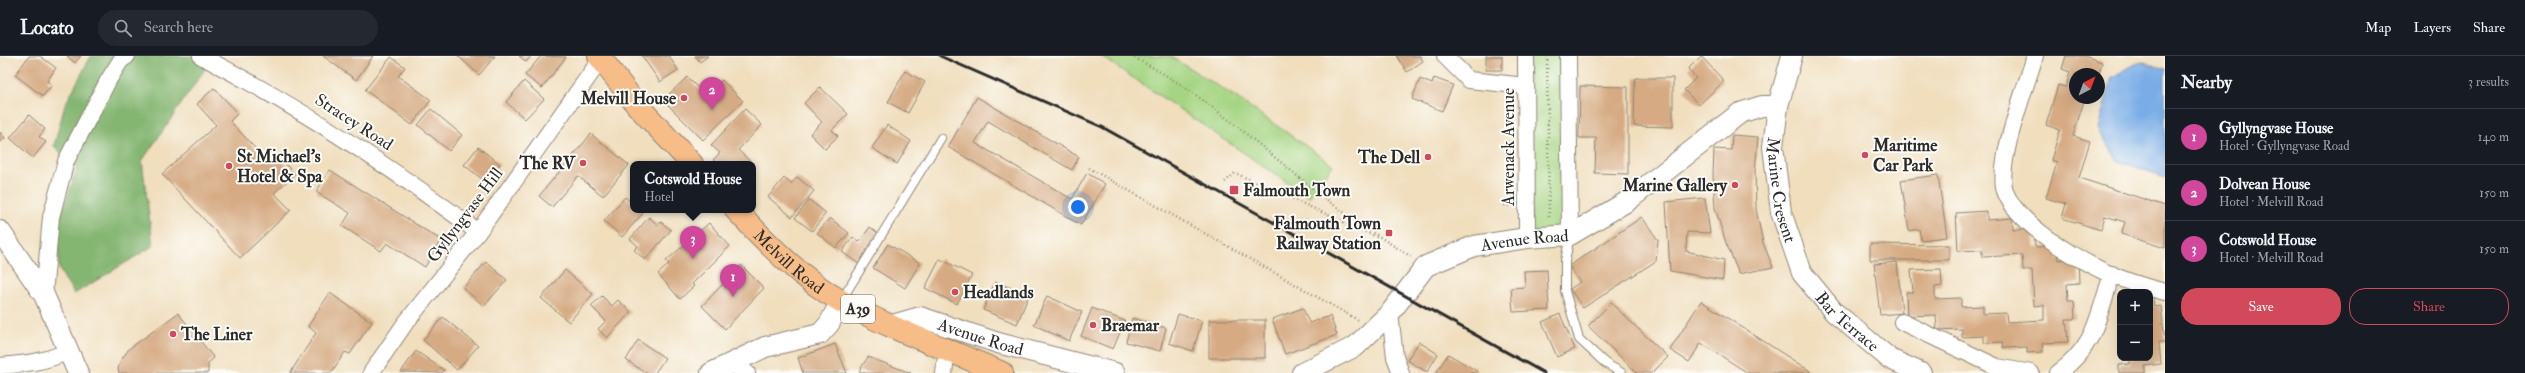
<!DOCTYPE html>
<html lang="en">
<head>
<meta charset="utf-8">
<style>
	:root { --surface:#171b24; --page:#242831; --text:#f1f3f6; --muted:#9ea1a6; --line:#363941; --accent:#d1495b }
	body { margin:0; font-family:"IM FELL Double Pica",serif; background:var(--page); color:var(--text) }
	.controls { position:absolute; right:12px; bottom:12px; display:grid; overflow:hidden; border-radius:8px; box-shadow:0 4px 16px #0002 }
	.controls button { width:36px; height:36px; display:grid; place-items:center; padding:0; border:0; border-bottom:1px solid var(--line); background:var(--surface); color:var(--text); font:20px sans-serif }
	.compass { position:absolute; left:2069px; top:12px; width:36px; height:36px; border-radius:50%; background:var(--surface); box-shadow:0 4px 16px #0002; rotate:41deg }
	.you { position:absolute; left:1078px; top:151px; width:14px; height:14px; margin:-10px; border:3px solid #fff; border-radius:50%; background:#1a73e8; box-shadow:0 0 0 6px #1a73e833 }
	.badge { display:grid; place-items:center; width:26px; height:26px; border-radius:50%; background:var(--accent); color:#fff; font-size:13px; font-weight:700 }
	.pin { position:absolute; translate:-50% -33px; filter:drop-shadow(0 1px 2px #0008) }
	.pin::after { content:''; position:absolute; top:21px; width:14px; height:12px; background:inherit; clip-path:polygon(0 0,100% 0,50% 100%) }
	.popup { position:absolute; left:630px; top:105px; width:126px; height:52px; box-sizing:border-box; display:grid; place-content:center; border-radius:8px; background:var(--surface); filter:drop-shadow(0 1px 3px #0005); font-size:13px; white-space:nowrap; color:var(--muted) }
	.popup b { font-size:15px; color:var(--text) }
	.popup::after { content:''; position:absolute; left:50%; top:100%; margin-left:-8px; border:8px solid transparent; border-top-color:var(--surface) }
	.list { margin:0; padding:0; list-style:none }
	h2 { display:flex; justify-content:space-between; align-items:center; height:52px; margin:0; padding:0 16px; font-size:17px }
	h2 small { font-size:13px; font-weight:400; color:var(--muted) }
	.list li { display:grid; grid-template-columns:26px 1fr auto; gap:12px; align-items:center; box-sizing:border-box; height:56px; padding:0 16px; border-top:1px solid var(--line) }
	.list b { display:block; font-size:15px; white-space:nowrap }
	.list p { margin:0; font-size:13px; white-space:nowrap; color:var(--muted) }
	.list em { font-size:13px; font-style:normal; color:var(--muted) }
	.actions { display:flex; gap:8px; padding:12px 16px }
	.actions a { flex:1; padding:9px 0; border:1px solid var(--accent); border-radius:16px; text-align:center; font-size:14px; color:var(--accent) }
	.actions .main { background:var(--accent); color:#fff }
	.icon { flex:none; width:22px; height:22px; fill:none; stroke:currentColor; stroke-width:2; stroke-linecap:round; stroke-linejoin:round }
	.map { position:relative; flex:none; width:2165px; height:317px; overflow:hidden }
	header { display:flex; align-items:center; gap:24px; box-sizing:border-box; height:56px; padding:0 20px; background:var(--surface); border-bottom:1px solid var(--line) }
	header strong { font-size:19px }
	nav { display:flex; gap:22px; margin-inline-start:auto; font-size:14px }
	.search { width:280px; height:36px; background:var(--page); display:flex; align-items:center; gap:10px; box-sizing:border-box; padding:0 14px; border-radius:22px; color:var(--muted); font-size:15px }
	main { display:flex }
	aside { flex:1; background:var(--surface) }
	.map>svg:first-child { display:block }
	.green { fill:#a5d583; stroke:#688057 }
	.forest { fill:#84b671; stroke:#58704e }
	.water { fill:#7aade7; stroke:#526c89 }
	.building { fill:#d6ab83 }
	.lines { fill:none; stroke-linecap:round; stroke-linejoin:round }
	.service-casing { stroke:#8e8474; stroke-width:10 }
	.minor-casing { stroke:#8e8474; stroke-width:18 }
	.tertiary-casing { stroke:#8e8474; stroke-width:22 }
	.primary-casing { stroke:#8e8474; stroke-width:24 }
	.path { stroke:#8e8474; stroke-width:2.5; stroke-dasharray:1 3; stroke-linecap:butt }
	.service { stroke:#fff; stroke-width:8 }
	.minor { stroke:#fff; stroke-width:16 }
	.tertiary { stroke:#fff; stroke-width:20 }
	.primary { stroke:#f7bd88; stroke-width:22 }
	.rail { stroke:#2b2b2b; stroke-width:3 }
	.poi-dot { fill:#d1495b; stroke:#fdfcf7; stroke-width:1.5 }
	.labels { text-anchor:middle; dominant-baseline:central; stroke-width:4; stroke-linejoin:round; paint-order:stroke }
	.shield { fill:#fdfcf7; stroke:#6a6a68; stroke-width:1 }
	.shield-label { font-size:16px; font-weight:bold; fill:#2b2b2b }
	.poi-label { font-size:17px; font-weight:bold; fill:#2b2b2b; stroke:#fdfcf7; text-anchor:start }
	.street-label { font-size:17px; fill:#2b2b2b; stroke:#fdfcf7 }
</style>
</head>
<body>
<header>
<strong>Locato</strong>
<div class="search"><svg class="icon" aria-label="search" viewBox="0 0 24 24"><circle cx="10" cy="10" r="6"/><path d="M15 15l6 6"/></svg>Search here</div>
<nav><a>Map</a><a>Layers</a><a>Share</a></nav>
</header>
<main>
<div class="map">
<svg width="2165" height="317" viewBox="0 0 2165 317">
	<rect width="100%" height="100%" fill="#fdfcf7"/>
	<filter id="ink" filterUnits="userSpaceOnUse"><feTurbulence type="fractalNoise" baseFrequency=".025" numOctaves="2"/><feDisplacementMap in="SourceGraphic" scale="8" xChannelSelector="R" yChannelSelector="G"/><feConvolveMatrix kernelMatrix="1 2 1 2 8 2 1 2 1" color-interpolation-filters="sRGB"/></filter>
	<filter id="wash" filterUnits="userSpaceOnUse"><feTurbulence type="fractalNoise" baseFrequency=".012" numOctaves="4" result="noise"/><feDisplacementMap in="SourceGraphic" scale="16" xChannelSelector="R" yChannelSelector="G"/><feGaussianBlur stdDeviation="0.9" result="paint"/><feColorMatrix in="noise" values="0 0 0 0 0 0 0 0 0 0 0 0 0 0 0 0 0 1.4 0 .05"/><feComposite in="paint" operator="in"/></filter>
	<g filter="url(#wash)">
		<rect width="100%" height="100%" fill="#f0debd"/>
		<!-- green -->
		<g class="green">
			<polygon points="1101,0 1170,0 1234,40 1333,109 1309,141"/>
			<polygon points="1529,0 1565,0 1567,176 1531,178"/>
		</g>
		<!-- forest -->
		<polygon class="forest" points="91,0 206,0 205,13 142,105 153,190 74,238 59,213 58,169 77,113 54,90 65,49"/>
		<!-- water -->
		<polygon class="water" points="2141,5 2165,13 2165,121 2118,105 2098,73 2112,21"/>
		<g id="blocks">
			<!-- building -->
			<g class="building">
				<polygon points="29,0 40,0 56,12 47,25 52,29 43,40 15,19"/>
				<polygon points="67,0 81,0 75,7"/>
				<polygon points="323,0 373,0 356,24"/>
				<polygon points="458,0 495,0 479,19"/>
				<polygon points="519,0 531,0 526,6"/>
				<polygon points="541,0 566,1 542,32 525,19"/>
				<polygon points="642,0 669,0 678,14 660,26"/>
				<polygon points="695,0 708,0 700,6"/>
				<polygon points="1397,0 1420,0 1423,5 1407,16"/>
				<rect x="1486" y="0" width="16" height="14"/>
				<polygon points="1701,0 1724,25 1699,49 1684,34 1696,22 1688,13"/>
				<polygon points="2066,0 2084,0 2102,6 2099,18 2075,18 2075,42 2085,42 2073,80 2090,85 2079,122 2165,150 2165,192 2121,178 2125,166 2105,160 2101,174 2062,162 2066,148 2046,142 2057,106 2051,104 2060,74 2046,69 2058,29 2066,31 2070,16 2062,13"/>
				<polygon points="391,1 405,11 398,20 431,44 412,69 365,34"/>
				<polygon points="905,15 925,26 908,57 888,46"/>
				<polygon points="687,21 706,40 722,24 743,45 703,84 663,44"/>
				<polygon points="1434,22 1453,29 1442,55 1412,43 1420,23 1432,28"/>
				<polygon points="1635,22 1673,22 1673,71 1634,70"/>
				<polygon points="524,25 544,43 525,63 506,46"/>
				<polygon points="1580,30 1628,31 1628,118 1595,117 1596,82 1579,82"/>
				<polygon points="820,31 848,58 832,74 838,80 825,93 810,78 822,66 804,47"/>
				<polygon points="214,32 238,57 230,65 265,103 273,95 295,118 274,137 291,154 240,202 162,118 216,69 197,48"/>
				<polygon points="977,41 1079,101 1072,114 988,65 975,87 1072,143 1087,117 1105,128 1081,169 948,91"/>
				<polygon points="431,53 462,79 449,95 418,69"/>
				<polygon points="745,53 762,69 738,94 753,108 718,108 713,104 720,97 711,89"/>
				<polygon points="29,59 45,73 39,81 46,86 33,102 10,82"/>
				<polygon points="887,69 911,85 897,108 872,92"/>
				<polygon points="0,76 5,82 0,86"/>
				<polygon points="591,78 629,109 603,140 578,120 552,151 539,140"/>
				<polygon points="1732,79 1758,81 1755,116 1756,153 1763,187 1773,211 1739,218 1726,187 1715,152 1713,119 1714,93 1731,94"/>
				<polygon points="478,91 500,108 486,126 464,109"/>
				<polygon points="330,114 441,184 425,211 387,187 381,195 342,170 350,157 316,136"/>
				<polygon points="1938,119 1947,181 1921,184 1919,173 1909,175 1901,124"/>
				<polygon points="797,121 814,135 792,161 768,141 784,122 791,128"/>
				<polygon points="625,141 633,148 633,154 640,154 643,157 622,181 604,165"/>
				<polygon points="1705,142 1710,177 1687,176 1686,195 1724,204 1723,224 1670,215 1666,146"/>
				<polygon points="809,144 826,157 812,175 795,162"/>
				<polygon points="1987,155 1987,164 2012,162 2013,174 2034,173 2035,191 2057,190 2058,204 2078,203 2079,227 2067,228 2068,245 2074,245 2075,263 2066,263 2068,286 2042,287 2043,296 2027,297 2027,291 2003,292 2002,286 1984,287 1984,280 1962,281 1962,273 1937,274 1936,259 1907,260 1906,236 1913,236 1911,214 1941,213 1942,230 1935,231 1935,243 1961,242 1961,251 1983,250 1983,258 2006,257 2007,266 2044,264 2044,249 2034,250 2032,214 2023,214 2022,199 1982,201 1982,194 1958,195 1956,157"/>
				<polygon points="649,161 658,169 661,166 671,174 645,204 634,194 638,190 630,183"/>
				<polygon points="1642,161 1658,184 1656,205 1583,252 1570,233 1580,226 1569,210"/>
				<polygon points="830,162 849,177 836,192 817,177"/>
				<polygon points="709,167 730,190 692,228 694,230 680,243 658,218 669,208 666,205"/>
				<polygon points="870,171 880,179 859,208 842,196 853,181 859,186"/>
				<polygon points="888,188 920,207 905,232 873,212"/>
				<polygon points="1870,188 1949,189 1949,204 1870,204"/>
				<polygon points="940,203 972,219 957,248 925,232"/>
				<polygon points="486,206 507,224 484,250 463,232"/>
				<polygon points="1897,206 1902,257 1880,259 1874,208"/>
				<polygon points="741,209 764,232 725,273 702,250"/>
				<polygon points="565,214 593,238 569,266 541,242"/>
				<polygon points="1547,214 1549,254 1513,256 1511,232 1525,231 1524,215"/>
				<polygon points="995,226 1029,239 1017,268 983,254"/>
				<polygon points="2150,235 2152,235 2154,251 2161,250 2165,286 2159,286 2161,308 2145,310 2145,317 2119,317 2119,309 2130,308 2130,302 2150,302"/>
				<polygon points="330,237 372,266 350,298 345,296 331,317 290,317 316,277 308,270"/>
				<polygon points="602,240 612,250 618,244 631,256 607,282 598,273 606,265 591,250"/>
				<polygon points="1047,240 1082,256 1069,285 1034,269"/>
				<polygon points="1701,245 1810,315 1809,317 1748,317 1701,287 1689,306 1670,294"/>
				<polygon points="1611,247 1668,301 1652,317 1637,317 1588,270"/>
				<polygon points="1092,252 1125,265 1113,293 1081,280"/>
				<polygon points="1303,252 1309,267 1330,260 1337,279 1285,298 1272,263"/>
				<polygon points="178,257 214,302 208,307 208,317 119,317 118,313 121,304 129,293"/>
				<polygon points="1178,258 1202,265 1193,295 1169,287"/>
				<polygon points="1560,258 1575,293 1557,301 1542,266"/>
				<polygon points="443,261 478,290 457,314 423,284"/>
				<polygon points="1132,262 1166,272 1160,295 1126,286"/>
				<rect x="1209" y="264" width="56" height="38"/>
				<polygon points="638,284 665,302 655,317 646,317 626,304"/>
				<polygon points="1419,286 1438,298 1427,316 1407,304"/>
				<polygon points="835,288 847,317 803,317 798,302"/>
				<polygon points="416,295 444,314 442,317 401,316"/>
				<polygon points="1448,298 1477,315 1476,317 1436,317"/>
				<polygon points="868,301 911,317 866,317 859,315"/>
			</g>
		</g>
	</g>
	<g filter="url(#ink)">
		<use href="#blocks" fill-opacity="0" stroke="#8e8474" stroke-width="1"/>
		<g class="lines">
			<!-- service casing -->
			<g class="service-casing">
				<g id="service">
					<polyline points="1570,179 1565,205 1565,235 1579,283 1605,307 1622,317"/>
					<polyline points="841,245 941,82"/>
				</g>
			</g>
			<!-- minor casing -->
			<g class="minor-casing">
				<g id="minor">
					<path d="M201,0C299,51 390,110 478,176"/>
					<polyline points="1445,0 1469,24 1526,30"/>
					<polyline points="1526,0 1527,182"/>
					<polyline points="1568,0 1570,179"/>
					<path d="M2035,0C2026,31 1996,106 2005,135C2016,167 2075,202 2105,216C2123,224 2145,231 2165,236"/>
					<polyline points="44,239 51,161 66,105 109,23 121,4 127,0"/>
					<polyline points="1390,257 1395,301 1401,317"/>
					<polyline points="1902,266 1997,311 2031,317"/>
					<polyline points="729,307 747,317"/>
					<path d="M0,310C24,308 46,306 68,295"/>
					<polyline points="371,317 404,269 478,176 601,3"/>
					<polyline points="944,317 947,293"/>
					<path d="M2058,317C2096,290 2098,260 2112,218"/>
				</g>
			</g>
			<!-- tertiary casing -->
			<g class="tertiary-casing">
				<g id="tertiary">
					<path id="s1" d="M1792,0L1778,50L1773,91L1781,156L1802,217L1834,256L1890,303L1921,317"/>
					<polyline points="0,175 44,239 78,317"/>
					<path id="s2" d="M892,269L920,261L998,287L1115,317"/>
					<polyline points="711,317 765,291 820,278 829,268 841,245"/>
					<path id="s3" d="M1302,317L1356,290L1390,257L1426,210L1474,190L1527,182L1570,179L1626,146L1740,57L1762,50H1778"/>
				</g>
			</g>
			<!-- primary casing -->
			<g class="primary-casing">
				<g id="primary">
					<polyline points="599,0 636,48 692,108"/>
					<path id="s4" d="M736,154C767,187 801,223 841,245C890,273 950,294 1002,317"/>
				</g>
			</g>
			<!-- path -->
			<g class="path">
				<path d="M1131,0C1204,36 1263,94 1326,143C1353,164 1382,183 1412,201"/>
				<polyline points="1547,0 1549,163"/>
				<polyline points="1089,112 1358,264"/>
				<polyline points="1225,126 1235,117 1379,182"/>
				<polyline points="1504,149 1511,150"/>
			</g>
			<!-- service -->
			<use href="#service" class="service"/>
			<!-- minor -->
			<use href="#minor" class="minor"/>
			<!-- tertiary -->
			<use href="#tertiary" class="tertiary"/>
			<!-- primary -->
			<use href="#primary" class="primary"/>
			<!-- rail -->
			<polyline class="rail" points="940,0 1102,71 1544,317"/>
		</g>
	</g>
	<!-- markers -->
	<g class="poi-dot">
		<circle cx="684" cy="42" r="4"/>
		<circle cx="1865" cy="99" r="4"/>
		<circle cx="1428" cy="101" r="4"/>
		<circle cx="583" cy="107" r="4"/>
		<circle cx="229" cy="110" r="4"/>
		<circle cx="1735" cy="129" r="4"/>
		<rect x="1229" y="129" width="10" height="10" rx="2"/>
		<rect x="1385" y="173" width="8" height="8" rx="2"/>
		<circle cx="955" cy="236" r="4"/>
		<circle cx="1093" cy="269" r="4"/>
		<circle cx="173" cy="278" r="4"/>
	</g>
	<g class="labels">
		<!-- shield labels -->
		<rect class="shield" x="841" y="239" width="34" height="28" rx="3"/>
		<g class="shield-label">
			<text x="858" y="253">A39</text>
		</g>
		<!-- poi labels -->
		<g class="poi-label">
			<text x="676" y="42" text-anchor="end">Melvill House</text>
			<text x="1873" y="89">Maritime<tspan x="1873" dy="20">Car Park</tspan></text>
			<text x="237" y="100">St Michael's<tspan x="237" dy="20">Hotel &amp; Spa</tspan></text>
			<text x="1420" y="101" text-anchor="end">The Dell</text>
			<text x="575" y="107" text-anchor="end">The RV</text>
			<text x="1727" y="129" text-anchor="end">Marine Gallery</text>
			<text x="1243" y="134">Falmouth Town</text>
			<text x="1381" y="167" text-anchor="end">Falmouth Town<tspan x="1381" dy="20">Railway Station</tspan></text>
			<text x="963" y="236">Headlands</text>
			<text x="1101" y="269">Braemar</text>
			<text x="181" y="278">The Liner</text>
		</g>
		<!-- street labels -->
		<g class="street-label">
			<text transform="translate(354 66) rotate(33)">Stracey Road</text>
			<text transform="translate(1508 91) rotate(-90)">Arwenack Avenue</text>
			<text stroke="none"><textPath href="#s1" startOffset="137">Marine Cresent</textPath></text>
			<text transform="translate(465 159) rotate(-53)">Gyllyngvase Hill</text>
			<text stroke="none"><textPath href="#s3" startOffset="270">Avenue Road</textPath></text>
			<text stroke="none"><textPath href="#s4" startOffset="74">Melvill Road</textPath></text>
			<text stroke="none"><textPath href="#s1" startOffset="290">Bar Terrace</textPath></text>
			<text stroke="none"><textPath href="#s2" startOffset="93">Avenue Road</textPath></text>
		</g>
	</g>
</svg>
<div class="controls">
<button>+</button>
<button>−</button>
</div>
<svg class="compass" viewBox="-18 -18 36 36"><path d="M0-13l5 13h-10z" fill="#e53935"/><path d="M0 13l5-13h-10z" fill="#9ea1a6"/></svg>
<div class="you"></div>
<div class="pin badge" style="left:733px;top:241px;background:#d1479c">1</div>
<div class="pin badge" style="left:712px;top:54px;background:#d1479c">2</div>
<div class="pin badge" style="left:693px;top:203px;background:#d1479c">3</div>
<div class="popup"><b>Cotswold House</b>Hotel</div>
</div>
<aside>
<h2>Nearby<small>3 results</small></h2>
<ul class="list">
<li><span class="badge" style="background:#d1479c">1</span><div><b>Gyllyngvase House</b><p>Hotel · Gyllyngvase Road</p></div><em>140 m</em></li>
<li><span class="badge" style="background:#d1479c">2</span><div><b>Dolvean House</b><p>Hotel · Melvill Road</p></div><em>150 m</em></li>
<li><span class="badge" style="background:#d1479c">3</span><div><b>Cotswold House</b><p>Hotel · Melvill Road</p></div><em>150 m</em></li>
</ul>
<div class="actions"><a class="main">Save</a><a>Share</a></div>
</aside>
</main>
</body>
</html>
